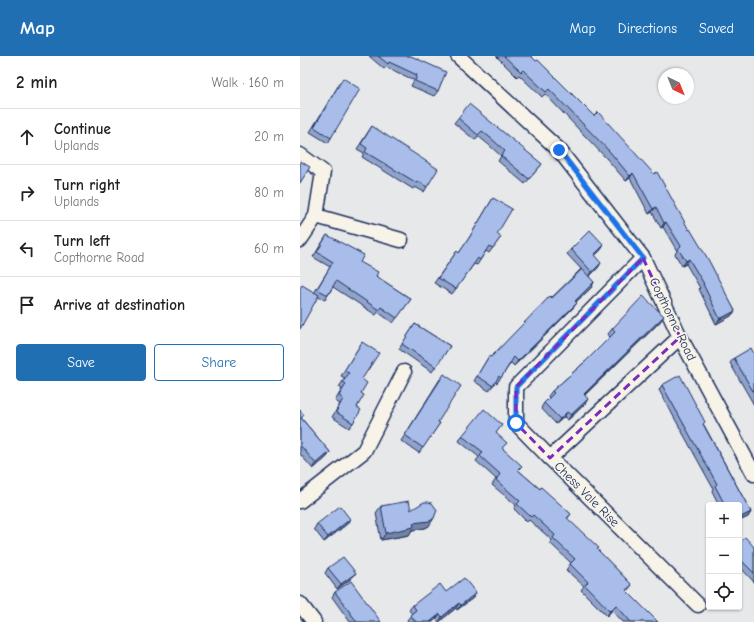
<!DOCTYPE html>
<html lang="en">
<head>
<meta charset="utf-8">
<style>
	:root { --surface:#fff; --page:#f6f6f6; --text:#202124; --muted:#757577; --line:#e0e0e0; --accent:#1f6fb2 }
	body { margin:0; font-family:"Comic Neue",sans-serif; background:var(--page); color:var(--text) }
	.controls { position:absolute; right:12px; bottom:12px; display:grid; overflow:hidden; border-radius:4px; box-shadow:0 1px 3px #0004 }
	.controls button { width:36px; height:36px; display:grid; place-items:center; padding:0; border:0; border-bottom:1px solid var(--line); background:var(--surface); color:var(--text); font:20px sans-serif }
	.compass { position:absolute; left:358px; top:12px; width:36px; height:36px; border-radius:50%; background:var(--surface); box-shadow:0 1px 3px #0004; rotate:137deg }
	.stop { position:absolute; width:12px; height:12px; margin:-9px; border:3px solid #1a73e8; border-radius:50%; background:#fff }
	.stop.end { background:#1a73e8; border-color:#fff; box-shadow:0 1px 4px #0008 }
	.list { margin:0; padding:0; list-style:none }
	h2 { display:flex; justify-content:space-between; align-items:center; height:52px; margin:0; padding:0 16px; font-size:17px }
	h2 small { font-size:13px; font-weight:400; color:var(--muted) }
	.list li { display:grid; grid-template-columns:26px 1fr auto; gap:12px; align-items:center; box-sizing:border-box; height:56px; padding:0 16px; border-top:1px solid var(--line) }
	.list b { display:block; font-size:15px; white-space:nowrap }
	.list p { margin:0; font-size:13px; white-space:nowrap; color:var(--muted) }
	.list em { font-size:13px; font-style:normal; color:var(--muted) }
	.actions { display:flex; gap:8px; padding:12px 16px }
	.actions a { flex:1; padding:9px 0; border:1px solid var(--accent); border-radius:4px; text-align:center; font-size:14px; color:var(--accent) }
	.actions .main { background:var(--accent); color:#fff }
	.icon { flex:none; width:22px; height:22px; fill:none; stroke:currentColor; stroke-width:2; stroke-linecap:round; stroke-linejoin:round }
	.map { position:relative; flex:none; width:454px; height:566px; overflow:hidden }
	header { display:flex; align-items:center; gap:24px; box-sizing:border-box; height:56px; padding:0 20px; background:var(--accent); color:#fff }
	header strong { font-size:19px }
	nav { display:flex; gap:22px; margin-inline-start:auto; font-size:14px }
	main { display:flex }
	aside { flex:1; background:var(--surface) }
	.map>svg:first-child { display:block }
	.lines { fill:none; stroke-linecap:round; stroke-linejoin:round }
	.street-casing { stroke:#1b2f5e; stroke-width:17 }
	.street { stroke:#f7f3e8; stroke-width:14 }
	.wall { fill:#91a3ca; stroke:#1b2f5e }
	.shaded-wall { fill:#7684a4; stroke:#1b2f5e }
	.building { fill:#a9bdeb; stroke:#1b2f5e }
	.route { stroke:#1a73e8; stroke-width:5 }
	.marked { fill:none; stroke:#7b2cbf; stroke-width:3; stroke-dasharray:8 5; stroke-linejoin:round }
	.labels { text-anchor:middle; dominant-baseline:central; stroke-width:3.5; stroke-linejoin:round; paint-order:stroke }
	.street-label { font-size:13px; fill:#1b2f5e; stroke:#f7f3e8 }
</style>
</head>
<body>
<header>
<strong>Map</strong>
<nav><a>Map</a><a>Directions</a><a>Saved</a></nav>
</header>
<main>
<aside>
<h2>2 min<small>Walk · 160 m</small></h2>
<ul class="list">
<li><svg class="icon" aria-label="ahead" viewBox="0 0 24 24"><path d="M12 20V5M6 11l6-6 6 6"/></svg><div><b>Continue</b><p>Uplands</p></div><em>20 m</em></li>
<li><svg class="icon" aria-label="right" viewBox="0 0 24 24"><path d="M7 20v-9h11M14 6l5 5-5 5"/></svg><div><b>Turn right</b><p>Uplands</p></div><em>80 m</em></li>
<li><svg class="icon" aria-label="left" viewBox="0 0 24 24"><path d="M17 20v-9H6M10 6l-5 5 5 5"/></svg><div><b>Turn left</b><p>Copthorne Road</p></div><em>60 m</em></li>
<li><svg class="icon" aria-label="arrive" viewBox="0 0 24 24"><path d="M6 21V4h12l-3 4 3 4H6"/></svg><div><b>Arrive at destination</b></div></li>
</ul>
<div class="actions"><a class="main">Save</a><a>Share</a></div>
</aside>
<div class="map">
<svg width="454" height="566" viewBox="0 0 454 566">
	<rect width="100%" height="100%" fill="#e7e8e9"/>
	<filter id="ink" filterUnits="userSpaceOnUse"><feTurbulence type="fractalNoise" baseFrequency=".025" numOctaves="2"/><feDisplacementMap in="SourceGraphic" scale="8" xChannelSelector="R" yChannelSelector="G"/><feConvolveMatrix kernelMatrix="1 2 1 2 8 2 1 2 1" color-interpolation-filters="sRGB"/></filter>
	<g filter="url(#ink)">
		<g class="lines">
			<!-- street casing -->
			<g class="street-casing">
				<g id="street">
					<polyline points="158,0 259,94 343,202 380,281 454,418"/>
					<polyline points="0,99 23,116 16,160 0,184"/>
					<polyline points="16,160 101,184"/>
					<polyline points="380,281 250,402 398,549"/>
					<polyline points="250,402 216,367 216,331 343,202"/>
					<polyline points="0,445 64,395 104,316"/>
					<polyline points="0,548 14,566"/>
				</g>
			</g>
			<!-- street -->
			<use href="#street" class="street"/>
		</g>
		<!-- wall -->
		<g class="wall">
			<polygon points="69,0 111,0 138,35 134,40 111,30 114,24 86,11 84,13"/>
			<polygon points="196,0 231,0 389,174 435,255 431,260 416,268 399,233 400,232 386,208 382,210 375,198 377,195 363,171 361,172 352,156 349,158 330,122 326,125 306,102 245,38 242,41 219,19 217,21"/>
			<polygon points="43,22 31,82 28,87 10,76"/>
			<polygon points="158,62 242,108 225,128 198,105 201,100 189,89 178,80 175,84 154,67"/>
			<polygon points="72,70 127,131 124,136 115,131 113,133 62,101 64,97 57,93"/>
			<polygon points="193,142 197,178 201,181 189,197 186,195 177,209 174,208 152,238 134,227 157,195 159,197 166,187"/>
			<polygon points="27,179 60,206 76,220 111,243 93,267 78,256 76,259 33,231 25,244 18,241 14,237 30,211 13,201"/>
			<polygon points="271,193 301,194 294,200 298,212 289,221 294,226 291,232 276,246 273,252 214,310 211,307 197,327 195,326 189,335 174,325 189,300 191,301 281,213 267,198"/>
			<polygon points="360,266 285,339 285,348 268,364 264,361 256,368 241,352 244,347 249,342 248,340 252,335 286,305 310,281 308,278 312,273"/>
			<polygon points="115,268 150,290 132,316 99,293"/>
			<polygon points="62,286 62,323 61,337 53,367 49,372 32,361 40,348 35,345 42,333 39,331 45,322 41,320"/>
			<polygon points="454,298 454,349 430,307 434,302"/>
			<polygon points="140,323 138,366 140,367 119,397 101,385"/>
			<polygon points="362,329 404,369 451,456 448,461 439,465 439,449 419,449 412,435 413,432 359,334"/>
			<polygon points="0,354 2,363 30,396 27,401 13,413 0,398"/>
			<polygon points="196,377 202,393 219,415 240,433 271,458 267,463 332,529 327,535 358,566 323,566 312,554 307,560 281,534 284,530 266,514 271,507 250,487 252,484 229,464 227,466 214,453 216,449 192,429 196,423 176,405 179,401 159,385 162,380"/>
			<polygon points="81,450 111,454 129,470 125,472 112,474 109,479 81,484 76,457"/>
			<polygon points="17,468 47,468 24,486 14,473"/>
			<polygon points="439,487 454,491 454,526 439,510"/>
			<polygon points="28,512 52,522 37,533 25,517"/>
			<polygon points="35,536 81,566 50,566 32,541"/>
			<polygon points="146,536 176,537 173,542 157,554 156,552 139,566 136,563 133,566 108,566 107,564 112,558 109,554 113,549"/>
		</g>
		<!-- shaded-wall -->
		<g class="shaded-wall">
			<polygon points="333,117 330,122 326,125 330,120"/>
			<polygon points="356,151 352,156 349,158 353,153"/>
			<polygon points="366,166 363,171 361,172 364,167"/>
			<polygon points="304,189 301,194 290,204 294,199"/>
			<polygon points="389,203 386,208 382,210 386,205"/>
			<polygon points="301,207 298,212 289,221 292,216"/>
			<polygon points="294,226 291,232 271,250 275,245"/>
			<polygon points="277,247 273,252 214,310 218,305"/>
			<polygon points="435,255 431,260 416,268 420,263"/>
			<polygon points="364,260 360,266 280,343 284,338"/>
			<polygon points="288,343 285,348 268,364 271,359"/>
			<polygon points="267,356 264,361 256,368 260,363"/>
			<polygon points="30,396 27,401 13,413 16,408"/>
			<polygon points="451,456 448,461 439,465 439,462"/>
			<polygon points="134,462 129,470 125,472 112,474 109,479 81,484 86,477 113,467"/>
			<polygon points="50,463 47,468 24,486 28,481"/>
			<polygon points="56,517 52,522 37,533 41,528"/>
			<polygon points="176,537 173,542 157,554 161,549"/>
			<polygon points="159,547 156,552 139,566 142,561"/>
			<polygon points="316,549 312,554 307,560 310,555"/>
			<polygon points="140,558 136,563 133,566 130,566"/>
		</g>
		<!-- building -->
		<g class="building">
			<polygon points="78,0 111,0 146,16 138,35 115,25 117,19 89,6 88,8"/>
			<polygon points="204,0 231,0 236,5 238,4 294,60 298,56 354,118 357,116 389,174 390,173 408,203 435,255 420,263 403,228 404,228 389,203 386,205 378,193 381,190 366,166 364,167 356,151 353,153 333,117 330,120 310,96 249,33 246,36 223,14 221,16"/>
			<polygon points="43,22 60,33 31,82 14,71"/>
			<polygon points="169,48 242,108 229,123 201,100 205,95 193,84 182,75 178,79 158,62"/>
			<polygon points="72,70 138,113 127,131 118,125 117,127 65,96 67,92 61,88"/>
			<polygon points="0,105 10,111 0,127"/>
			<polygon points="193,142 212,153 197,178 201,181 193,192 189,190 180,204 178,202 156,233 138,222 157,195 159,197 169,182"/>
			<polygon points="290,174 304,189 294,199 301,207 292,216 271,193"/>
			<polygon points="27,179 64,199 60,206 78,216 76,220 111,243 97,262 81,251 79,254 36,225 28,239 17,233 33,206 17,196"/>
			<polygon points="282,213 294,226 275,245 277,247 218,305 214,301 201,322 199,320 193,330 177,320 189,300 191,301 250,240 252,242"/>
			<polygon points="2,229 19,239 0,273 0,232"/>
			<polygon points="343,240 364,260 284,338 288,343 271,359 267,356 260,363 244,347 254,337 252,335 286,305 315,276 312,273"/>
			<polygon points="115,268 150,290 136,311 102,288"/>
			<polygon points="62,286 79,297 62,323 67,327 61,337 64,339 57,351 61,354 53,367 36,356 43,343 39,340 46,328 43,326 49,317 44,315"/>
			<polygon points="451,292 454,298 454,337 434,302"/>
			<polygon points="144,318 161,330 138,366 140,367 123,392 105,379"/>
			<polygon points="380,319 405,366 403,368 451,456 439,462 439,449 425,449 415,430 417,428 362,329"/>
			<polygon points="184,353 202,369 196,377 207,387 202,392 222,410 218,414 240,433 241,431 271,458 267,462 299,492 297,493 332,529 326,534 358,566 331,566 316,549 310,555 285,529 288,526 270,508 275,503 253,482 255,479 233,459 231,461 217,448 220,445 196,424 200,418 180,400 183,396 162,380"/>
			<polygon points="0,354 4,359 1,362 30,396 16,408 0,389"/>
			<polygon points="109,445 111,454 124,446 128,446 132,447 137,454 134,462 130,465 113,467 114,471 86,477 81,450"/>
			<polygon points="40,450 50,463 28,481 17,468"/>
			<polygon points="445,481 454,491 454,517 439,502 439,487"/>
			<polygon points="43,501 56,517 41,528 28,512"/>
			<polygon points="164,522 176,537 161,549 159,547 142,561 140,558 130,566 116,566 110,559 116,554 113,549 140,528 146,536"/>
			<polygon points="51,525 81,566 57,566 35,536"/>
		</g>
	</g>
	<g class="lines" filter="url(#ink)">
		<!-- route -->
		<polyline class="route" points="216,367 216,331 343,202 259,94"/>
	</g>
	<!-- marked area -->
	<path class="marked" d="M343,202L380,281L250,402L216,367V331Z"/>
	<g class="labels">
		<!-- street labels -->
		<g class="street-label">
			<text transform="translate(373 263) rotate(64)">Copthorne Road</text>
			<text transform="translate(287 438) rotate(45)">Chess Vale Rise</text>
		</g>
	</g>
</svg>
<div class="controls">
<button>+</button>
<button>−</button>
<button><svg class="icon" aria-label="locate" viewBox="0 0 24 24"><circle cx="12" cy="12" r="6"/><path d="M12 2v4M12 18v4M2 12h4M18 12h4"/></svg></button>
</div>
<svg class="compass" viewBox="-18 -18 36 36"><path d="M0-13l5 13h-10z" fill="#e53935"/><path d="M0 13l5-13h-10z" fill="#757577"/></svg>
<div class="stop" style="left:216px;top:367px"></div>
<div class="stop end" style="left:259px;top:94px"></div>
</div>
</main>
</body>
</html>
